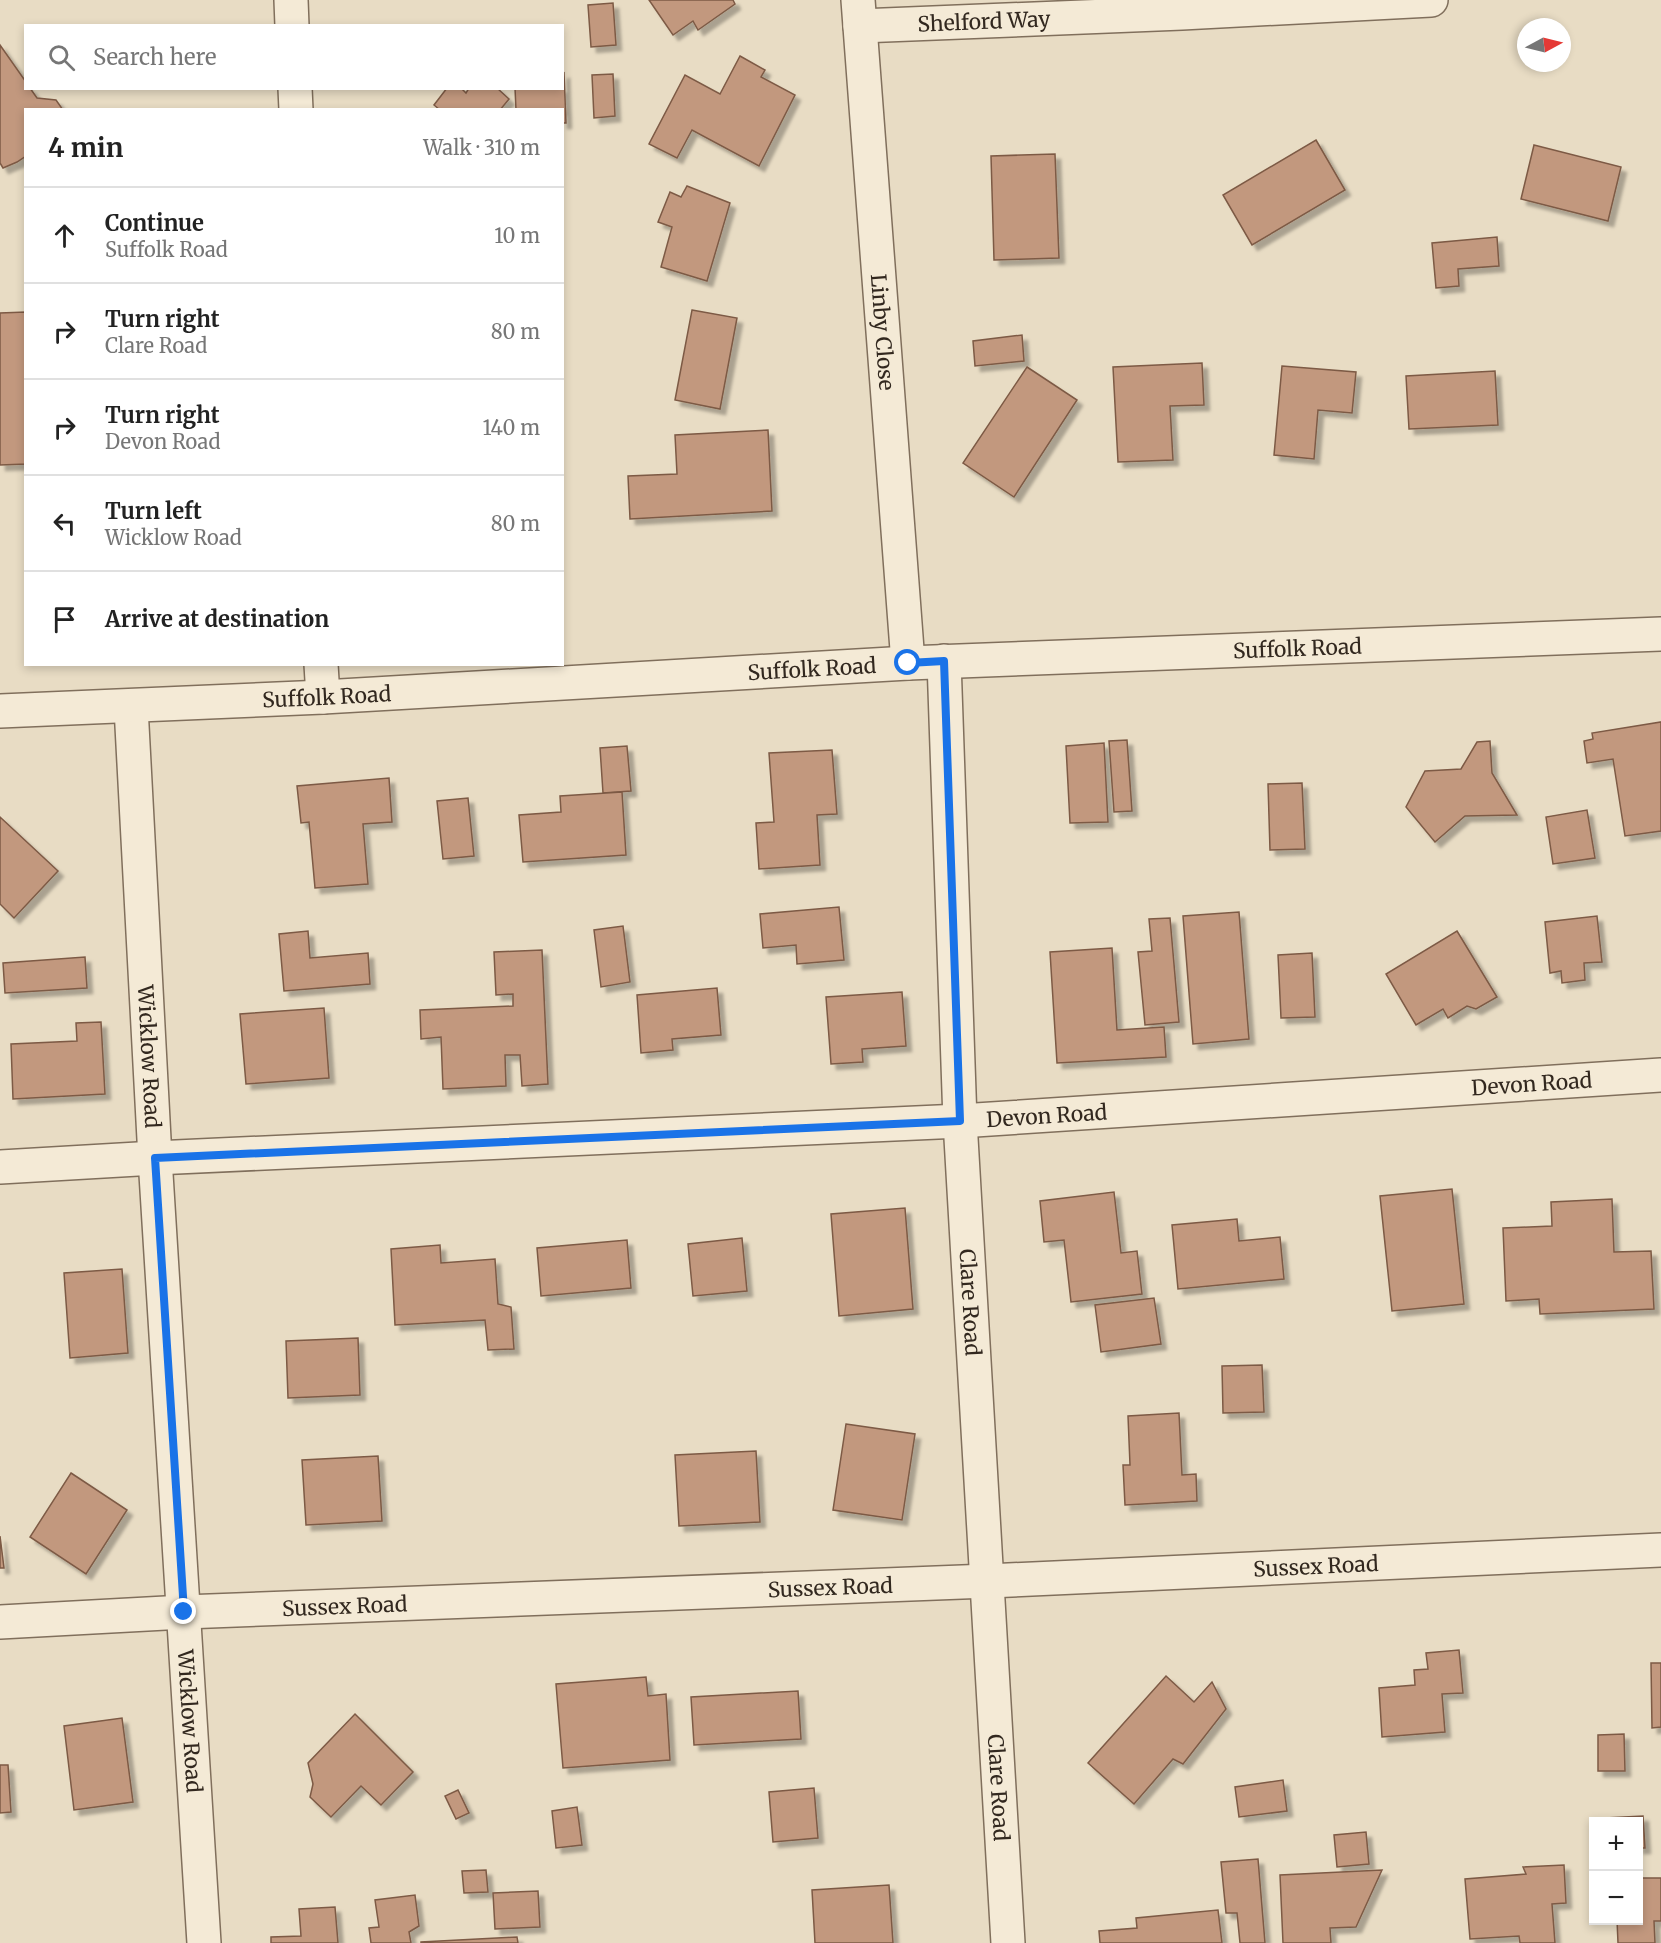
<!DOCTYPE html>
<html lang="en">
<head>
<meta charset="utf-8">
<style>
	:root { --surface:#fff; --page:#f6f6f6; --text:#222; --muted:#767676; --line:#e0e0e0 }
	body { margin:0; font-family:Merriweather,serif; background:var(--page); color:var(--text) }
	.controls { position:absolute; right:18px; bottom:18px; display:grid; overflow:hidden; border-radius:0px; box-shadow:0 3px 9px #0003 }
	.controls button { width:54px; height:54px; display:grid; place-items:center; padding:0; border:0; border-bottom:2px solid var(--line); background:var(--surface); color:var(--text); font:30px sans-serif }
	.compass { position:absolute; left:1517px; top:18px; width:54px; height:54px; border-radius:50%; background:var(--surface); box-shadow:0 3px 9px #0003; rotate:83deg }
	.stop { position:absolute; width:18px; height:18px; margin:-14px; border:4px solid #1a73e8; border-radius:50%; background:#fff }
	.stop.end { background:#1a73e8; border-color:#fff; box-shadow:0 2px 6px #0008 }
	.list { margin:0; padding:0; list-style:none }
	h2 { display:flex; justify-content:space-between; align-items:center; height:78px; margin:0; padding:0 24px; font-size:26px }
	h2 small { font-size:20px; font-weight:400; color:var(--muted) }
	.list li { display:grid; grid-template-columns:39px 1fr auto; gap:18px; align-items:center; box-sizing:border-box; height:96px; padding:0 24px; border-top:2px solid var(--line) }
	.list b { display:block; font-size:22px; white-space:nowrap }
	.list p { margin:0; font-size:20px; white-space:nowrap; color:var(--muted) }
	.list em { font-size:20px; font-style:normal; color:var(--muted) }
	.icon { flex:none; width:33px; height:33px; fill:none; stroke:currentColor; stroke-width:2; stroke-linecap:round; stroke-linejoin:round }
	.map { position:relative; flex:none; width:1661px; height:1943px; overflow:hidden }
	.search { position:absolute; background:var(--surface); box-shadow:0 3px 9px #0003; left:24px; top:24px; width:540px; height:66px; display:flex; align-items:center; gap:15px; box-sizing:border-box; padding:0 21px; border-radius:0px; color:var(--muted); font-size:22px }
	.panel { position:absolute; background:var(--surface); box-shadow:0 3px 9px #0003; left:24px; top:108px; width:540px; height:558px; border-radius:0px }
	.map>svg:first-child { display:block }
	.building { fill:#c2987e; stroke:#7d5a45; stroke-width:1.5; filter:url(#shadow) }
	.lines { fill:none; stroke-linecap:round; stroke-linejoin:round }
	.minor-casing { stroke:#806f5c; stroke-width:36 }
	.minor { stroke:#f4ead6; stroke-width:33 }
	.route { stroke:#1a73e8; stroke-width:8 }
	.labels { text-anchor:middle; dominant-baseline:central; stroke-width:4.5; stroke-linejoin:round; paint-order:stroke }
	.street-label { font-size:21px; fill:#32281f; stroke:#f1e7d2 }
</style>
</head>
<body>
<div class="map">
<svg width="1661" height="1943" viewBox="0 0 1661 1943">
	<defs>
		<filter id="shadow"><feDropShadow dx="5.5" dy="5.5" stdDeviation="1.5" flood-color="#0004"/></filter>
	</defs>
	<rect width="100%" height="100%" fill="#e8dcc4"/>
	<!-- building -->
	<g class="building">
		<polygon points="649,0 733,0 735,4 698,30 693,21 673,35"/>
		<polygon points="613,3 616,45 591,47 588,5"/>
		<polygon points="0,45 26,82 26,88 30,88 37,98 56,100 63,110 26,110 26,156 17,162 3,168 0,163"/>
		<polygon points="740,56 765,70 761,77 795,95 759,166 692,130 677,158 649,144 685,75 720,94"/>
		<polygon points="564,73 566,123 562,123 562,110 516,110 515,88 562,88 562,74"/>
		<polygon points="613,74 615,116 594,118 592,75"/>
		<polygon points="447,88 461,88 466,93 469,88 497,88 509,99 500,110 440,110 434,105"/>
		<polygon points="1316,140 1345,190 1252,245 1223,195"/>
		<polygon points="1534,145 1621,167 1608,221 1521,199"/>
		<polygon points="1055,154 1059,258 994,260 991,156"/>
		<polygon points="687,186 730,203 707,281 661,267 672,227 658,222 670,192 681,197"/>
		<polygon points="1497,237 1499,266 1458,269 1459,286 1436,288 1432,243"/>
		<polygon points="692,310 737,318 720,409 675,400"/>
		<polygon points="26,312 26,464 0,465 0,313"/>
		<polygon points="1022,335 1024,361 975,366 973,341"/>
		<polygon points="1202,363 1204,405 1170,406 1173,460 1118,462 1113,367"/>
		<polygon points="1282,366 1356,372 1352,413 1318,410 1314,459 1274,455"/>
		<polygon points="1027,367 1077,400 1014,497 963,463"/>
		<polygon points="1495,371 1498,425 1409,429 1406,376"/>
		<polygon points="768,430 772,511 630,519 628,476 677,474 675,435"/>
		<polygon points="1661,722 1661,831 1625,836 1613,759 1587,763 1584,741 1593,739 1592,733"/>
		<polygon points="1127,740 1132,811 1114,812 1109,741"/>
		<polygon points="1490,741 1492,773 1517,815 1465,816 1435,842 1406,807 1425,771 1461,769 1477,742"/>
		<polygon points="1104,743 1108,822 1070,823 1066,746"/>
		<polygon points="627,746 631,791 603,793 600,748"/>
		<polygon points="832,750 837,814 817,815 820,865 759,869 756,823 774,822 769,753"/>
		<polygon points="389,778 392,822 363,824 368,884 315,888 309,822 301,823 297,786"/>
		<polygon points="1302,783 1305,849 1270,850 1268,784"/>
		<polygon points="622,792 626,855 523,862 519,815 561,812 560,796"/>
		<polygon points="468,798 474,856 443,859 437,801"/>
		<polygon points="1587,810 1595,858 1553,864 1546,817"/>
		<polygon points="0,817 58,871 14,918 0,904"/>
		<polygon points="839,907 844,960 797,964 796,945 763,948 760,914"/>
		<polygon points="1239,912 1249,1039 1193,1044 1183,916"/>
		<polygon points="1597,916 1602,962 1584,963 1585,980 1562,983 1561,971 1550,973 1545,922"/>
		<polygon points="1170,918 1179,1022 1145,1025 1138,952 1152,951 1149,919"/>
		<polygon points="623,926 630,982 601,987 594,930"/>
		<polygon points="308,931 310,958 368,953 370,984 284,991 279,934"/>
		<polygon points="1457,931 1497,997 1476,1009 1467,1006 1448,1018 1443,1009 1416,1025 1386,974"/>
		<polygon points="1112,948 1117,1030 1164,1027 1166,1057 1057,1063 1050,952"/>
		<polygon points="542,950 548,1084 522,1086 520,1055 505,1055 506,1086 443,1089 441,1037 421,1039 420,1010 513,1006 513,994 496,995 494,952"/>
		<polygon points="1312,953 1315,1017 1281,1018 1278,955"/>
		<polygon points="85,957 87,988 5,993 3,963"/>
		<polygon points="717,988 721,1035 672,1039 673,1050 641,1053 637,995"/>
		<polygon points="902,992 906,1046 862,1049 863,1062 831,1064 826,997"/>
		<polygon points="324,1008 329,1078 246,1084 240,1014"/>
		<polygon points="101,1022 105,1094 13,1099 11,1044 77,1041 76,1023"/>
		<polygon points="1452,1189 1464,1304 1392,1311 1380,1196"/>
		<polygon points="1114,1192 1121,1253 1137,1251 1142,1294 1071,1302 1064,1240 1044,1242 1040,1201"/>
		<polygon points="1612,1199 1614,1252 1651,1251 1654,1309 1540,1314 1539,1299 1506,1301 1503,1228 1552,1226 1551,1202"/>
		<polygon points="905,1208 913,1309 839,1316 831,1214"/>
		<polygon points="1237,1219 1239,1241 1280,1237 1284,1279 1178,1289 1172,1225"/>
		<polygon points="742,1238 747,1291 693,1296 688,1244"/>
		<polygon points="627,1240 631,1288 541,1296 537,1248"/>
		<polygon points="440,1245 441,1263 495,1259 498,1304 511,1307 514,1349 488,1350 485,1320 395,1325 391,1249"/>
		<polygon points="122,1269 128,1353 70,1358 64,1273"/>
		<polygon points="1154,1298 1161,1344 1101,1352 1095,1305"/>
		<polygon points="358,1338 360,1395 288,1398 286,1341"/>
		<polygon points="1262,1365 1264,1412 1223,1413 1222,1366"/>
		<polygon points="1179,1413 1182,1475 1196,1474 1197,1501 1125,1505 1123,1465 1130,1465 1128,1416"/>
		<polygon points="846,1424 915,1434 902,1520 833,1510"/>
		<polygon points="756,1451 760,1522 679,1526 675,1455"/>
		<polygon points="378,1456 382,1521 306,1525 302,1460"/>
		<polygon points="71,1473 127,1510 86,1574 30,1537"/>
		<polygon points="0,1536 4,1568 0,1568"/>
		<polygon points="1459,1650 1463,1693 1442,1694 1445,1732 1382,1737 1379,1688 1415,1685 1414,1670 1428,1669 1426,1653"/>
		<polygon points="1651,1663 1661,1663 1661,1727 1652,1728"/>
		<polygon points="1166,1676 1194,1702 1212,1682 1226,1709 1183,1764 1173,1759 1134,1804 1088,1763"/>
		<polygon points="646,1677 648,1696 666,1694 670,1760 563,1768 556,1684"/>
		<polygon points="798,1691 801,1739 694,1745 691,1697"/>
		<polygon points="355,1714 413,1772 381,1805 361,1786 331,1817 310,1797 313,1784 308,1763"/>
		<polygon points="122,1718 133,1802 74,1810 64,1726"/>
		<polygon points="1624,1734 1625,1771 1598,1771 1598,1735"/>
		<polygon points="0,1765 8,1765 11,1812 0,1813"/>
		<polygon points="1283,1780 1287,1811 1239,1817 1235,1787"/>
		<polygon points="814,1788 818,1838 773,1842 769,1792"/>
		<polygon points="458,1790 469,1813 456,1819 445,1796"/>
		<polygon points="577,1807 582,1845 556,1848 552,1811"/>
		<polygon points="1643,1816 1645,1848 1638,1848 1638,1822 1605,1822 1605,1818"/>
		<polygon points="1366,1832 1369,1864 1337,1867 1334,1835"/>
		<polygon points="1258,1859 1265,1943 1240,1943 1237,1913 1226,1913 1221,1862"/>
		<polygon points="1564,1865 1566,1903 1552,1904 1555,1943 1520,1943 1519,1936 1470,1939 1465,1879 1526,1874 1523,1867"/>
		<polygon points="486,1870 488,1892 464,1893 462,1871"/>
		<polygon points="1382,1870 1356,1927 1330,1928 1331,1943 1283,1943 1280,1875"/>
		<polygon points="1638,1878 1661,1878 1661,1921 1654,1921 1655,1943 1618,1943 1617,1920 1638,1920"/>
		<polygon points="889,1885 893,1943 815,1943 812,1890"/>
		<polygon points="538,1891 540,1927 495,1929 493,1893"/>
		<polygon points="415,1895 419,1926 409,1932 411,1943 371,1943 369,1928 379,1927 375,1900"/>
		<polygon points="335,1907 338,1943 271,1943 271,1937 301,1936 299,1909"/>
		<polygon points="1218,1910 1222,1943 1100,1943 1099,1931 1137,1928 1136,1918"/>
		<polygon points="517,1937 518,1943 421,1943 421,1942"/>
	</g>
	<g class="lines">
		<!-- minor casing -->
		<g class="minor-casing">
			<g id="minor">
				<polyline points="291,0 292,26"/>
				<path id="s1" d="M858,0L908,663"/>
				<path id="s2" d="M860,26L1182,13L1431,0"/>
				<polyline points="295,88 296,110"/>
				<path id="s3" d="M944,661L960,1121L1008,1943"/>
				<polyline points="321,664 323,697"/>
				<path id="s4" d="M131,707L155,1158L204,1943"/>
				<path id="s5" d="M0,711L323,697L908,663L1661,634"/>
				<path id="s6" d="M0,1167L155,1158L960,1121L1661,1075"/>
				<path id="s7" d="M0,1622L184,1612L988,1581L1661,1550"/>
			</g>
		</g>
		<!-- minor -->
		<use href="#minor" class="minor"/>
	</g>
	<g class="lines">
		<!-- route -->
		<polyline class="route" points="184,1612 155,1158 960,1121 944,661 908,663"/>
	</g>
	<g class="labels">
		<!-- street labels -->
		<g class="street-label">
			<text stroke="none"><textPath href="#s2" startOffset="124">Shelford Way</textPath></text>
			<text stroke="none"><textPath href="#s1" startOffset="333">Linby Close</textPath></text>
			<text stroke="none"><textPath href="#s5" startOffset="1299">Suffolk Road</textPath></text>
			<text stroke="none"><textPath href="#s5" startOffset="813">Suffolk Road</textPath></text>
			<text stroke="none"><textPath href="#s5" startOffset="327">Suffolk Road</textPath></text>
			<text stroke="none"><textPath href="#s4" startOffset="350">Wicklow Road</textPath></text>
			<text stroke="none"><textPath href="#s6" startOffset="1534">Devon Road</textPath></text>
			<text stroke="none"><textPath href="#s6" startOffset="1048">Devon Road</textPath></text>
			<text stroke="none"><textPath href="#s3" startOffset="642">Clare Road</textPath></text>
			<text stroke="none"><textPath href="#s7" startOffset="1317">Sussex Road</textPath></text>
			<text stroke="none"><textPath href="#s7" startOffset="831">Sussex Road</textPath></text>
			<text stroke="none"><textPath href="#s7" startOffset="345">Sussex Road</textPath></text>
			<text stroke="none"><textPath href="#s4" startOffset="1016">Wicklow Road</textPath></text>
			<text stroke="none"><textPath href="#s3" startOffset="1128">Clare Road</textPath></text>
		</g>
	</g>
</svg>
<div class="controls">
<button>+</button>
<button>−</button>
</div>
<svg class="compass" viewBox="-18 -18 36 36"><path d="M0-13l5 13h-10z" fill="#e53935"/><path d="M0 13l5-13h-10z" fill="#767676"/></svg>
<div class="stop" style="left:908px;top:663px"></div>
<div class="stop end" style="left:184px;top:1612px"></div>
<div class="search"><svg class="icon" aria-label="search" viewBox="0 0 24 24"><circle cx="10" cy="10" r="6"/><path d="M15 15l6 6"/></svg>Search here</div>
<section class="panel">
<h2>4 min<small>Walk · 310 m</small></h2>
<ul class="list">
<li><svg class="icon" aria-label="ahead" viewBox="0 0 24 24"><path d="M12 20V5M6 11l6-6 6 6"/></svg><div><b>Continue</b><p>Suffolk Road</p></div><em>10 m</em></li>
<li><svg class="icon" aria-label="right" viewBox="0 0 24 24"><path d="M7 20v-9h11M14 6l5 5-5 5"/></svg><div><b>Turn right</b><p>Clare Road</p></div><em>80 m</em></li>
<li><svg class="icon" aria-label="right" viewBox="0 0 24 24"><path d="M7 20v-9h11M14 6l5 5-5 5"/></svg><div><b>Turn right</b><p>Devon Road</p></div><em>140 m</em></li>
<li><svg class="icon" aria-label="left" viewBox="0 0 24 24"><path d="M17 20v-9H6M10 6l-5 5 5 5"/></svg><div><b>Turn left</b><p>Wicklow Road</p></div><em>80 m</em></li>
<li><svg class="icon" aria-label="arrive" viewBox="0 0 24 24"><path d="M6 21V4h12l-3 4 3 4H6"/></svg><div><b>Arrive at destination</b></div></li>
</ul>
</section>
</div>
</body>
</html>
